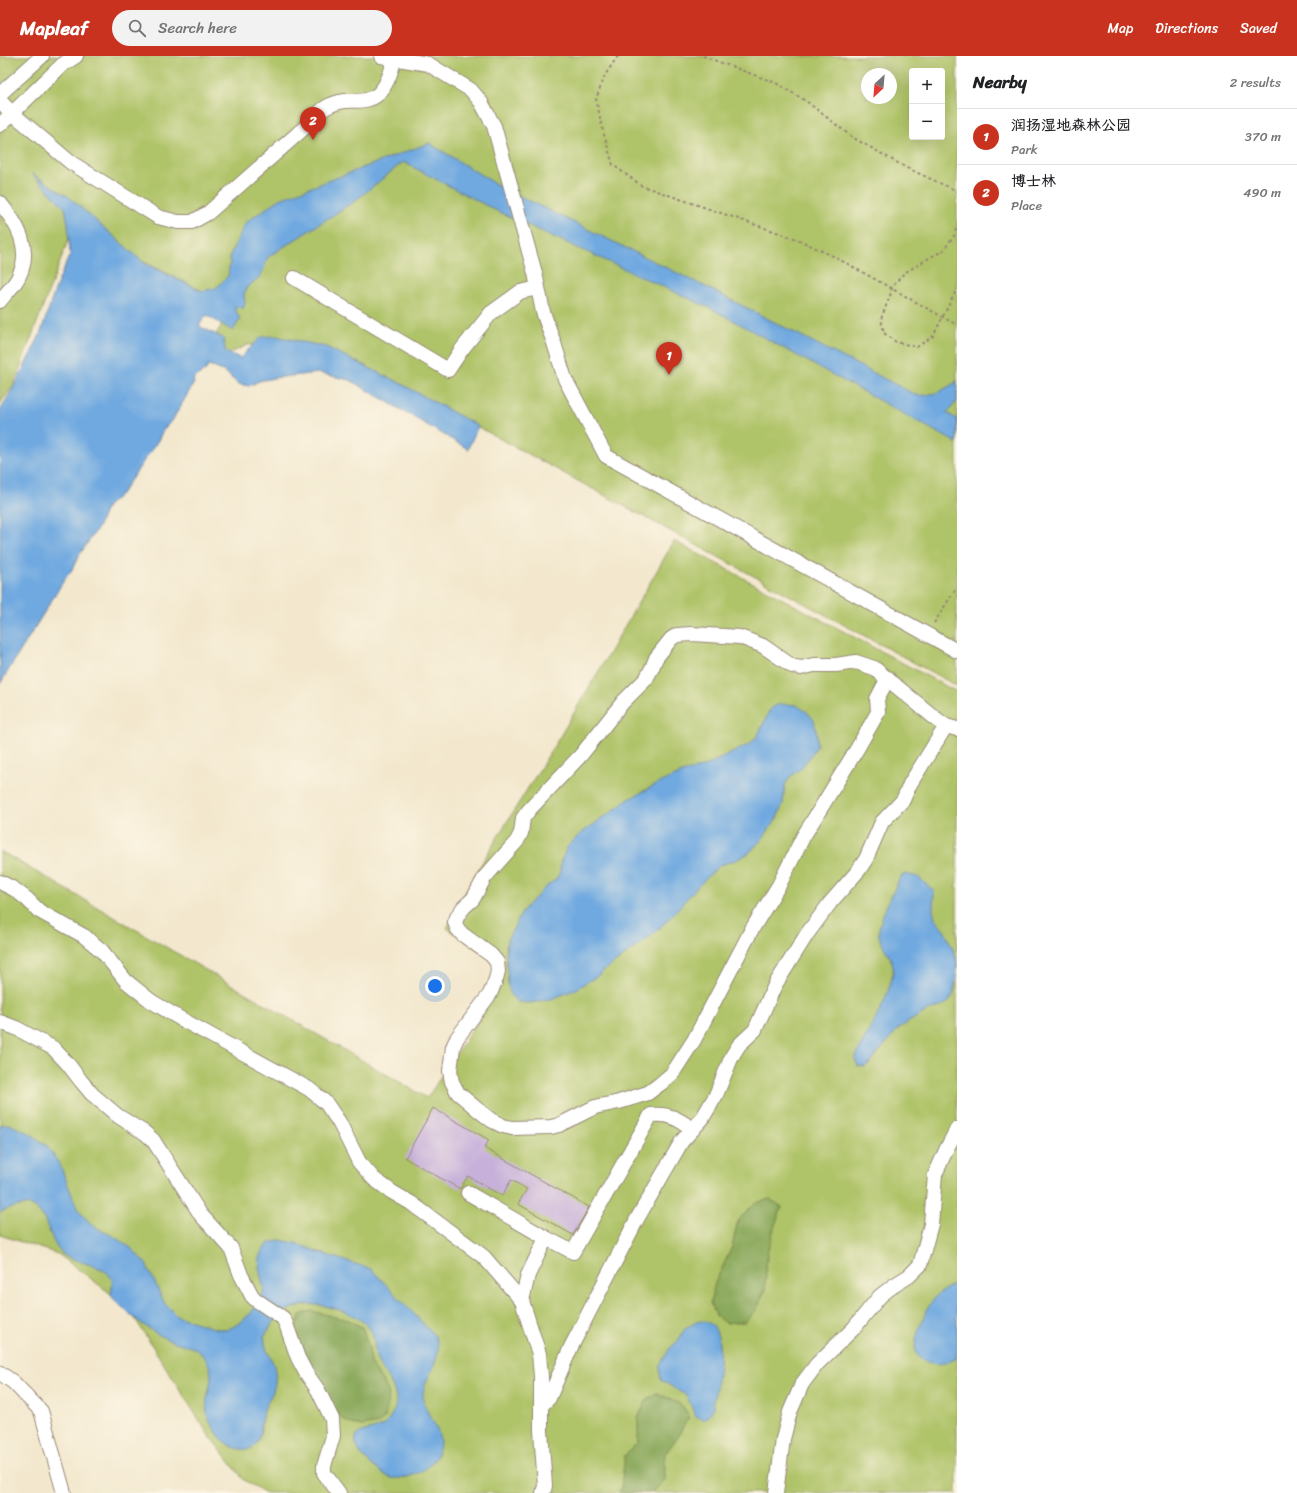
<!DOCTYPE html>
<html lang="en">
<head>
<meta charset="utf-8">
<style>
	:root { --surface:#fff; --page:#f2f2f2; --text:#202124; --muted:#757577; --line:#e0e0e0; --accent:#c8321e }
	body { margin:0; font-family:Sriracha,"LXGW WenKai TC",sans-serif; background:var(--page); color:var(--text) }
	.controls { position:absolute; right:12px; top:12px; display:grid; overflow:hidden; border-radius:4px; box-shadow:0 4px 16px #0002 }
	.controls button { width:36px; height:36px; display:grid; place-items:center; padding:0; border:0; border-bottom:1px solid var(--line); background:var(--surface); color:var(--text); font:20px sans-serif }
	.compass { position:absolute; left:861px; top:12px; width:36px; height:36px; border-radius:50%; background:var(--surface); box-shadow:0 4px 16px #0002; rotate:206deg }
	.you { position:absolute; left:435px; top:930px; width:14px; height:14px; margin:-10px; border:3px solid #fff; border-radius:50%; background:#1a73e8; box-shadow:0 0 0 6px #1a73e833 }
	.badge { display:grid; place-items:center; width:26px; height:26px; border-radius:50%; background:var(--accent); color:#fff; font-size:13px; font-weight:700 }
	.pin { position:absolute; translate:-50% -33px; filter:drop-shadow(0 1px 2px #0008) }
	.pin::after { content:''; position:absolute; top:21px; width:14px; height:12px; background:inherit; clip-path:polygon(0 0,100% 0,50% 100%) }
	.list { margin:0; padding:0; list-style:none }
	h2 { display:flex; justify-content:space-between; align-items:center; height:52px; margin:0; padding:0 16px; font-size:17px }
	h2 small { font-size:13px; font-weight:400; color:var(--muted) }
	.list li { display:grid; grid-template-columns:26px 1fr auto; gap:12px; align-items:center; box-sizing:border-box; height:56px; padding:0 16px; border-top:1px solid var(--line) }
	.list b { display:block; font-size:15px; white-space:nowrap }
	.list p { margin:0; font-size:13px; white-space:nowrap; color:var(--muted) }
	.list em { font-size:13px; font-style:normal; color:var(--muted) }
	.icon { flex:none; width:22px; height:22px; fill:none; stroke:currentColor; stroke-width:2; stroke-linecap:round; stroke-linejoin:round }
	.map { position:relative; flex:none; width:957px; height:1437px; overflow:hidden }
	header { display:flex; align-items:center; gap:24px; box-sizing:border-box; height:56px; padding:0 20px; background:var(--accent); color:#fff }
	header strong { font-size:19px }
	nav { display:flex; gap:22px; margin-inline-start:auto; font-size:14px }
	.search { width:280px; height:36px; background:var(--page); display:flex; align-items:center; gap:10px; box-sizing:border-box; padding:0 14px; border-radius:22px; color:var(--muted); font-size:15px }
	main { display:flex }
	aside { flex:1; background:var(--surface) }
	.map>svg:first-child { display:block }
	.green { fill:#afc368; stroke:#757643; fill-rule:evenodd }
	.forest { fill:#8ba95c; stroke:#636a3d }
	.water { fill:#70a9e0; stroke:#566a7f }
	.building { fill:#c7b1da }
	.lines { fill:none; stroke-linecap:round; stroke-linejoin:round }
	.minor-casing { stroke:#978976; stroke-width:16 }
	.path { stroke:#978976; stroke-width:2; stroke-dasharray:3 3; stroke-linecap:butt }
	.minor { stroke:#fff; stroke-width:14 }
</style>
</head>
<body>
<header>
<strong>Mapleaf</strong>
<div class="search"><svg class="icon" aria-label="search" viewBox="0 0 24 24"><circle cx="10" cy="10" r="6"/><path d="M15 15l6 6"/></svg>Search here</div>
<nav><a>Map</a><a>Directions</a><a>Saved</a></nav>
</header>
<main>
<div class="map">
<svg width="957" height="1437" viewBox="0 0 957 1437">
	<rect width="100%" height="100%" fill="#fcf5e5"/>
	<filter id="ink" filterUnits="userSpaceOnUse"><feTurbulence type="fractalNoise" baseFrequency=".025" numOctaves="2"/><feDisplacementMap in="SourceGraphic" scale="8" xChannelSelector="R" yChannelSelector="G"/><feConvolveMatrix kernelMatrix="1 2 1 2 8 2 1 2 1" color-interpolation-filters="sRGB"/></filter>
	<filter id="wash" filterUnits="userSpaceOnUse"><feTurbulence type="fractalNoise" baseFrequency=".012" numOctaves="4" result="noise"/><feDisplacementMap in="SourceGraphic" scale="16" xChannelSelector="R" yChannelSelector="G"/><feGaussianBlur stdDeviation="0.9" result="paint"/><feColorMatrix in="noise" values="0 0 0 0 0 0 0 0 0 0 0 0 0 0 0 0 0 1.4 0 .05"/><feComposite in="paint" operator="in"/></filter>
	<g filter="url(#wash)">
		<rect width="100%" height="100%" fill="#f3e8ce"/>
		<!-- green -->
		<g class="green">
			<path d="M0,0H957V630L360,307L284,287L247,289L226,299L215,280L227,260L221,244L142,205L80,153L13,330L0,348ZM912,15H942V81H912ZM867,18H891V42H867Z"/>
			<path d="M674,485L957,636V1437H266L244,1424L208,1378L127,1250L58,1198L0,1179V795L427,1042L486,953L500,909L447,872C479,806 521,745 559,682C598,617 636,551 674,485Z"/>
		</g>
		<!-- forest -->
		<g class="forest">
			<polygon points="770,1143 782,1151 774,1171 767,1199 765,1234 757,1253 745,1266 733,1266 727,1267 717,1261 710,1247 715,1227 732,1191 738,1164 755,1147"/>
			<polygon points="311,1255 348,1264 362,1271 368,1288 372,1310 382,1324 389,1337 385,1362 379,1367 362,1370 348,1367 336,1357 310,1318 295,1274 300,1259"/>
			<path d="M657,1338C672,1343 684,1346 689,1361L674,1386L665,1398V1424L656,1433L649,1437H618L621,1431L625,1399L638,1386V1362L647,1343Z"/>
		</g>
		<!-- water -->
		<g class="water">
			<polygon points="429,87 499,130 706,231 918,340 937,337 955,327 957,324 957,345 947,357 957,363 957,387 712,253 499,156 403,106 355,145 268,201 261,220 247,231 244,239 245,246 244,252 234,251 240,263 233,275 206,259 199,270 223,282 226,296 240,302 261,281 276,280 326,291 398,326 478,370 468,393 350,324 318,317 274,322 259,325 249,330 238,328 225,316 208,309 206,314 193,323 194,327 173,363 164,373 157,386 121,438 107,450 98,472 80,498 70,517 66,521 0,628 0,355 19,321 40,279 56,231 70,198 68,168 65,152 31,117 69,141 144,207 202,235 216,232 228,220 231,197 246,166 280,143"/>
			<polygon points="779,648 796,649 807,656 814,664 817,678 817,690 809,702 800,713 791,720 785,729 783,748 777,762 763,782 749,797 736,804 720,809 697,831 666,866 647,883 597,920 574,934 551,943 529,947 518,946 511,940 508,929 506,896 507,884 524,853 548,829 556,823 560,816 561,805 567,791 579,779 629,743 661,726 687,715 701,712 750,688 758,679 770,653"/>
			<path d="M906,818L918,821L934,835L933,854L935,862L944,874L953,893L957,906L956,923L953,939L949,946L940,951L925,956L899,972L869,1008L864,1011L858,1010L855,1003C867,974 888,948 893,916C895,902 882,893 879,880C876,868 895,832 901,820Z"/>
			<path d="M9,1068L31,1078L47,1090L60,1109L78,1154L93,1170L113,1180L131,1192L146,1208L165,1248L177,1260L213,1272L227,1274L240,1267L251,1257L260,1243L264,1234L259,1212L260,1202L263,1194L269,1187L280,1184L295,1187L330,1200L371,1213L436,1281C437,1285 439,1290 438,1293C438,1310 422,1325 423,1342C424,1356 441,1372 440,1387C439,1410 413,1424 392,1422C385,1421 365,1404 361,1398C344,1371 370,1378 385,1368C388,1366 390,1361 392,1358C394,1355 396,1351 396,1347C397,1333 385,1318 378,1306C374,1298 375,1286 372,1277C366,1259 322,1246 305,1249C280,1254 278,1260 264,1280C265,1284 265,1288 266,1292C269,1299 274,1307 275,1315C276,1318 275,1323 275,1327C274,1339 264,1349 262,1361C260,1370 262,1378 257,1387C250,1398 233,1393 225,1386C219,1381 214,1373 210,1366C198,1342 221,1325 205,1302C194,1287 180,1290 165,1282C145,1272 126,1256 111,1240C111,1235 113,1229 112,1224C108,1209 75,1207 64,1199C46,1187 49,1143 20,1150C13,1151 6,1153 0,1157V1069Z"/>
			<path d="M957,1227V1302C948,1307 938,1310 928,1306C921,1304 916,1299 915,1291C915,1279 926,1254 932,1245C938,1237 948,1231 957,1227Z"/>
			<path d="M700,1265C704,1266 709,1266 712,1269C727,1283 715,1333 713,1352C710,1359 709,1362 702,1364L695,1359L687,1340L661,1324L660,1318V1309L670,1292L678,1285L684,1274L694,1267Z"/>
		</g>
		<g id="blocks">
			<!-- building -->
			<polygon class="building" points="433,1052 489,1084 484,1092 589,1151 573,1179 518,1148 527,1133 511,1124 502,1140 468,1120 460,1133 405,1102"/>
		</g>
	</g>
	<g filter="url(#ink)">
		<use href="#blocks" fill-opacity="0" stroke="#978976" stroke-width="1"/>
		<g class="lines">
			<!-- minor casing -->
			<g class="minor-casing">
				<g id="minor">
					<polyline points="381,0 428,8 471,34 481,46 494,70 535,217 543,256 554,287 565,323 606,400 957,595"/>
					<polyline points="0,38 42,0"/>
					<path d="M0,45L12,57L70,106L158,161L178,166H192L208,157L312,65C321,53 330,47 345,45C353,44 362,46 369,43C385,39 392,14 395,0"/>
					<polyline points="0,69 62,9 76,0"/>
					<path d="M0,147C18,168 32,193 19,220C15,229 6,237 0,245"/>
					<polyline points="294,222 448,314 462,293 491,257 520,236 538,232"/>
					<polyline points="888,622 877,643 878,656 857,693 803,781 779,829 752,873 694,984 672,1018 660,1028 648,1037 619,1046 595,1051 559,1069 551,1071 512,1072 503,1070 491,1064 477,1053 458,1037 452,1026 450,1015 453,991 457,982 490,938 496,923 498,915 497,906 491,899 462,878 457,872 455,866 458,859 464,851 473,843 485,821 517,785 521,777 523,762 529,754 581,699 623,646 646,623 652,612 656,602 671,583 677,579 692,578 740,581 763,590 792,610 801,612 814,609 836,609 856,606 874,612 935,662 946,670 957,673"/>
					<polyline points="0,826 14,833 27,843 39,855 84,880 102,895 126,925 151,945 181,963 309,1033 326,1047 339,1066 359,1106 374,1123 392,1136 411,1147 484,1201 522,1245 539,1298 541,1320 541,1375 545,1430 543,1437"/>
					<polyline points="0,966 16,972 53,992 68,1008 81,1025 92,1038 118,1060 145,1077 153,1084 201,1159 231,1192 241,1219 252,1240 256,1244 283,1262 286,1268 298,1302 306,1317 318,1334 332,1363 333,1380 324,1410 324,1417 339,1437"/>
					<polyline points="468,1137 546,1182"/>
					<path d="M522,1245L528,1219L546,1182L573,1196L651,1059C669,1057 678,1063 693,1073"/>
					<polyline points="0,1317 13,1326 41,1355 64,1437"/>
					<polyline points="541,1350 549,1342 571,1291 637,1163 682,1085 702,1063 716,1039 732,1000 739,989 755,974 775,929 807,878 830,847 858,815 866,803 882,766 903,744 910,728 946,670"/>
					<polyline points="776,1437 783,1383 790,1356 802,1328 817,1308 854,1272 880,1240 893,1230 909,1220 920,1209 931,1168 935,1119 946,1094 957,1073"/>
				</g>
			</g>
			<!-- path -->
			<g class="path">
				<polyline points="618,0 605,19 596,43 603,75 613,109 642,130 797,183 837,202 957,269"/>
				<polyline points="703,0 776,27 806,45 852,81 905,111 957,135"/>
				<polyline points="957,173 954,180 942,196 936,198 904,217 892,231 891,237 881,263 884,277 896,286 917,291 933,280 957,233"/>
				<polyline points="934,567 957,531"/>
			</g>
			<!-- minor -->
			<use href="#minor" class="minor"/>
		</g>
	</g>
</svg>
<div class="controls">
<button>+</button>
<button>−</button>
</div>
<svg class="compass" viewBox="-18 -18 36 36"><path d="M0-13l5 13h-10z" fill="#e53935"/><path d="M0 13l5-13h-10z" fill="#757577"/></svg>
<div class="you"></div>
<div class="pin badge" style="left:669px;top:319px">1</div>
<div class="pin badge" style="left:313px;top:84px">2</div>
</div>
<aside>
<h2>Nearby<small>2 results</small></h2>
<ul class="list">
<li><span class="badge">1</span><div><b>润扬湿地森林公园</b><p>Park</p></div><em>370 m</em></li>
<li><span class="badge">2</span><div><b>博士林</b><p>Place</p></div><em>490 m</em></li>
</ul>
</aside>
</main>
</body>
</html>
